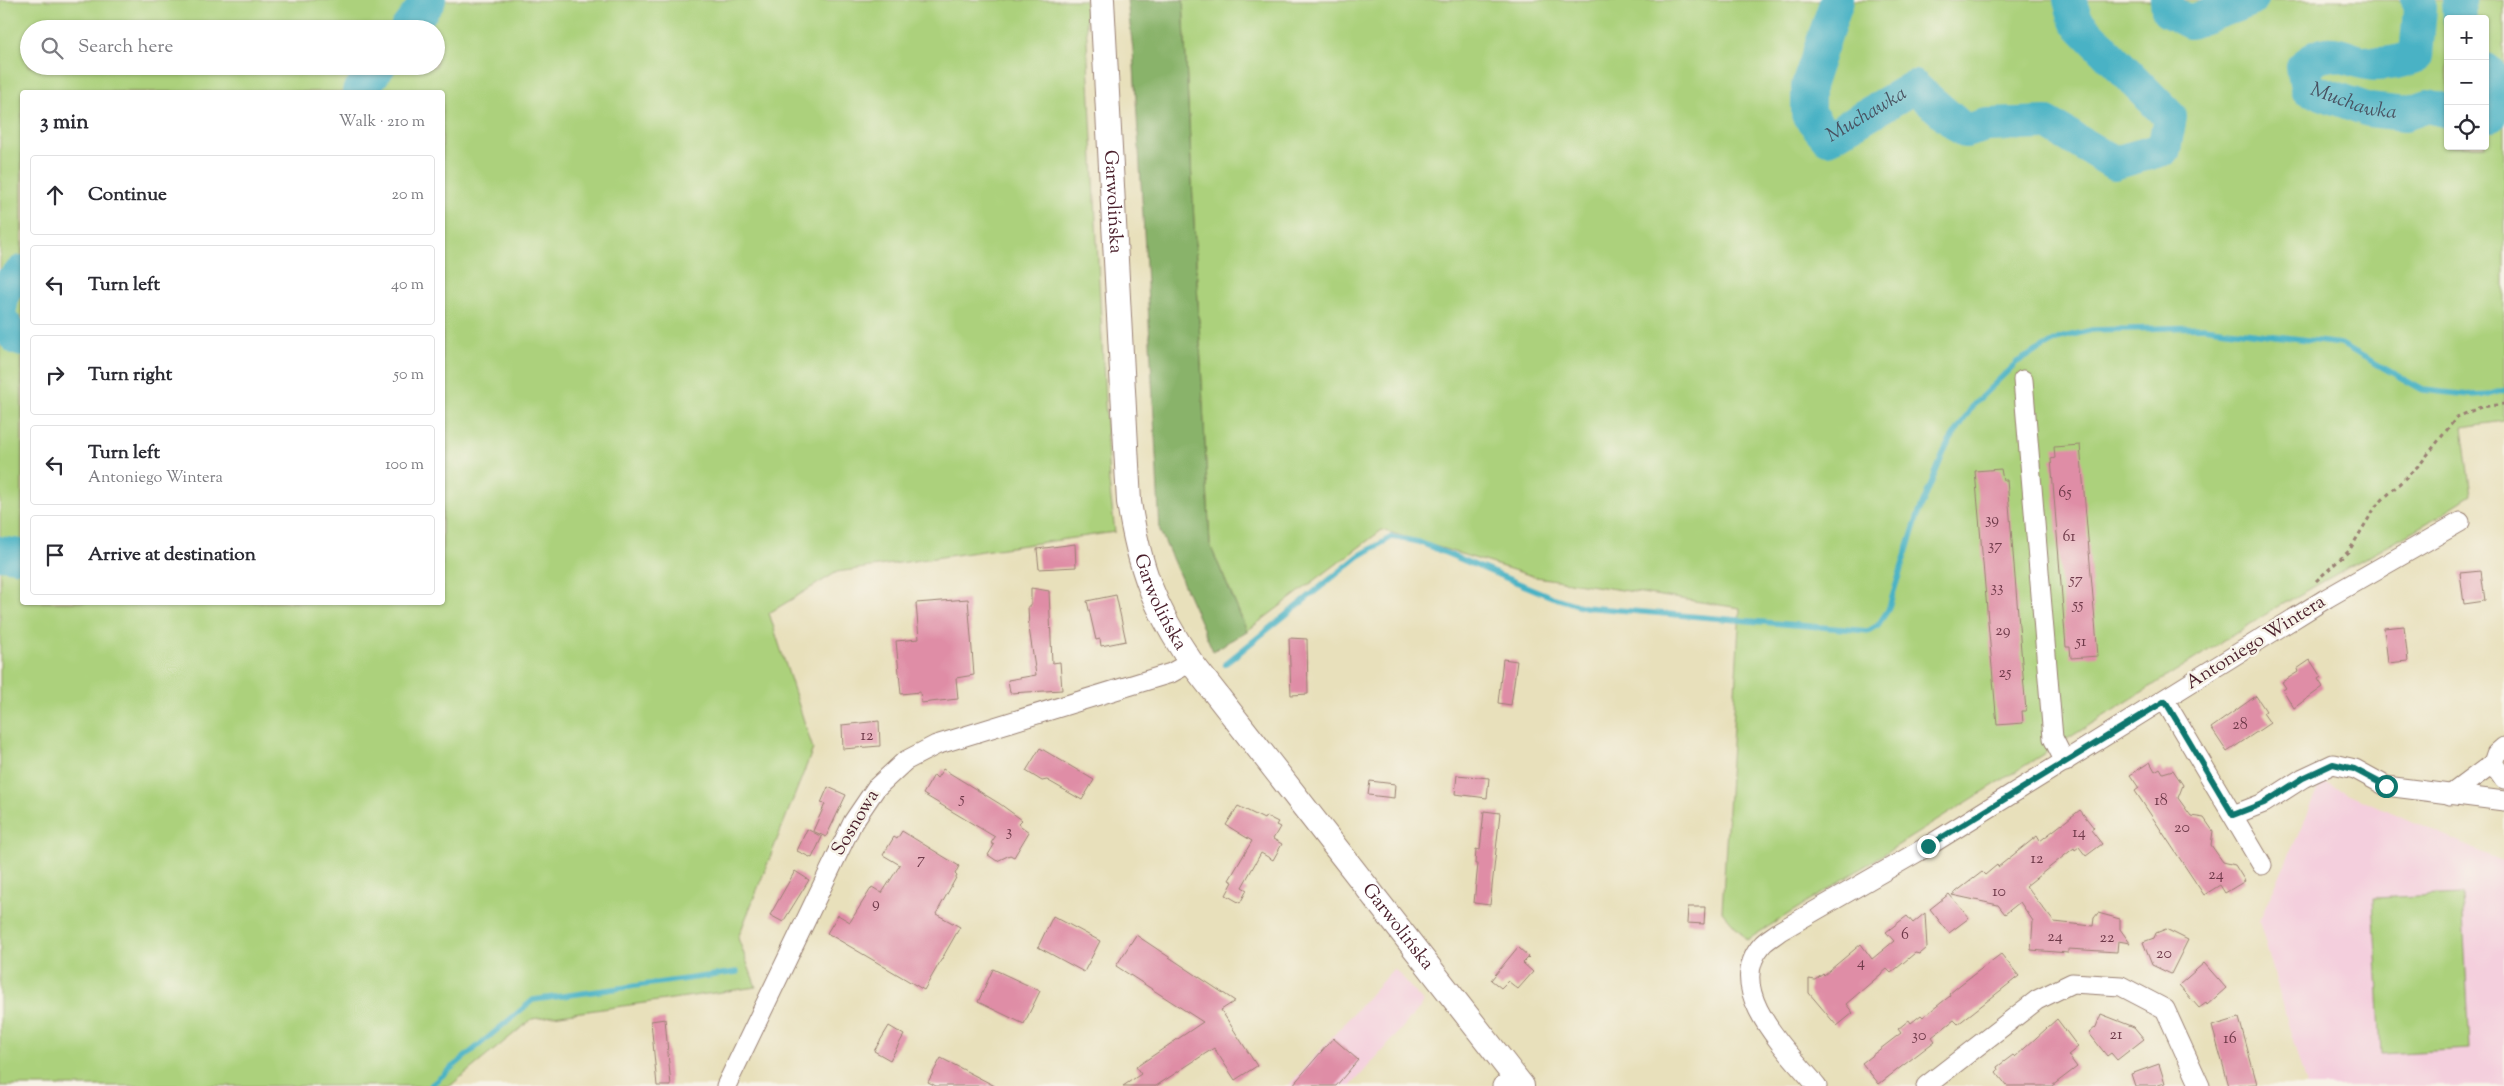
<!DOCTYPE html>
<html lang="en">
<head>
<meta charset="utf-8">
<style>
	:root { --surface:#fff; --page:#f7f7f7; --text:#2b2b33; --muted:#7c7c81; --line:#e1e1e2 }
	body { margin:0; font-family:"Sorts Mill Goudy",serif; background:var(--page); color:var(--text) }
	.controls { position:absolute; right:15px; top:15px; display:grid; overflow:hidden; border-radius:5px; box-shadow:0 1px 4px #0004 }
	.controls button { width:45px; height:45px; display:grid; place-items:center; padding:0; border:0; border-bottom:1px solid var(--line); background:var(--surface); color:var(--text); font:25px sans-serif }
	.stop { position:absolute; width:15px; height:15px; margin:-11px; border:4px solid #0f766e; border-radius:50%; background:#fff }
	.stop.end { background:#0f766e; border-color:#fff; box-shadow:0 1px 5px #0008 }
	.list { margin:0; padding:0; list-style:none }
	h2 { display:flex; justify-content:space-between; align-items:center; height:65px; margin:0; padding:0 20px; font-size:21px }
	h2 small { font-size:16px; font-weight:400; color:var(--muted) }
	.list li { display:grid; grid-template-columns:32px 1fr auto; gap:15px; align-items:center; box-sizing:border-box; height:80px; margin:0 10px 10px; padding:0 10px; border:1px solid var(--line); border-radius:5px }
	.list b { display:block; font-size:19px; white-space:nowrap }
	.list p { margin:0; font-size:16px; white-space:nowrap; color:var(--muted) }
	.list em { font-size:16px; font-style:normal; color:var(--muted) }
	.icon { flex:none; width:28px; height:28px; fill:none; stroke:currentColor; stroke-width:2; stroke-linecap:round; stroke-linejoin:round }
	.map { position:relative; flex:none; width:2504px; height:1086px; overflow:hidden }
	.search { position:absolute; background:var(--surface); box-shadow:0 1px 4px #0004; left:20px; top:20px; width:425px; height:55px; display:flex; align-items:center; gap:12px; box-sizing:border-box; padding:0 18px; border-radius:28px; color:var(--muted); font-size:19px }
	.panel { position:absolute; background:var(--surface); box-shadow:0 1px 4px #0004; left:20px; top:90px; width:425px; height:515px; border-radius:5px }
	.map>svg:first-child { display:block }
	.built { fill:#f4cfdd }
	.green { fill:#acd17b; stroke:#7b7853; fill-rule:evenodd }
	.forest { fill:#89b36b; stroke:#6a694b }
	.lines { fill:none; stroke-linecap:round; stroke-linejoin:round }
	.stream { stroke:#48b2c5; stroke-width:5.5 }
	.river { stroke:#48b2c5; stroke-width:34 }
	.building { fill:#df8da6 }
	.minor-casing { stroke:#998073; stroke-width:21 }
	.major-casing { stroke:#998073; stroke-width:26 }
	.path { stroke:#998073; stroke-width:3; stroke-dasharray:4 4; stroke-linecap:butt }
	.minor { stroke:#fff; stroke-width:19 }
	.major { stroke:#fff; stroke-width:24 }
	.route { stroke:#0f766e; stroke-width:6 }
	.labels { text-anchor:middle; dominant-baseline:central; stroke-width:5; stroke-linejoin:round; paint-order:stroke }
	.number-label { font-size:16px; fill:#6f3a4a }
	.street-label { font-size:19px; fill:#4a1f2b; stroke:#f7f3e8 }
	.water-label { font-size:20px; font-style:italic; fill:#495261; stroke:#f7f3e8 }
</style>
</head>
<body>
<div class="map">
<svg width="2504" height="1086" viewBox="0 0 2504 1086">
	<rect width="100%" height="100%" fill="#f7f3e8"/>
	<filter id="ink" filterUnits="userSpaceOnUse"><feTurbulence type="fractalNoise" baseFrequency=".02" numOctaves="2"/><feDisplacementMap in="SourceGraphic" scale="10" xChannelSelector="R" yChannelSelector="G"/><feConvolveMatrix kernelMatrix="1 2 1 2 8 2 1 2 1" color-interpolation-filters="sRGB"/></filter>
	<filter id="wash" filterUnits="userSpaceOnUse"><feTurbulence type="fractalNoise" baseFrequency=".0096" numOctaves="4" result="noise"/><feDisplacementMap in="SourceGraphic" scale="20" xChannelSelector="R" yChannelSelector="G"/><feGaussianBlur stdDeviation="1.12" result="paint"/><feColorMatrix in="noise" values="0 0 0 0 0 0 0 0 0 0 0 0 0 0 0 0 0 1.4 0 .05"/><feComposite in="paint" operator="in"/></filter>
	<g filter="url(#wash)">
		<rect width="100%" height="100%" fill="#e8e0bb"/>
		<!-- built -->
		<g class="built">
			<polygon points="2322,782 2504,862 2504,1086 2306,1086 2259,921"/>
			<polygon points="1394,968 1424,1003 1351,1086 1288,1086"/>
		</g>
		<!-- green -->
		<g class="green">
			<path d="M0,0H1085L1109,482L1115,532L837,572L769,613L813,749L738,938L756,987L532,1019L450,1086H0ZM29,29H436V66H29ZM442,92V602H22V92Z"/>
			<path d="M1183,0H2504V421L2462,427L2471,495L2427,523L2276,608L1747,940L1722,911L1740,608L1536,577L1382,530L1247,631L1210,545ZM2448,19H2485V146H2448Z"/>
			<polygon points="2462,894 2470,1049 2381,1054 2373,898"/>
		</g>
		<!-- forest -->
		<polygon class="forest" points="1127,0 1183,0 1210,545 1247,631 1213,651 1160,531 1146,266 1133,50"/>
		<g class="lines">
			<!-- stream -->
			<g class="stream">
				<polyline points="1225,664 1359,556 1392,537 1419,542 1552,597 1584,607 1868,631 1878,625 1888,610 1918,515 1946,447 1974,404 2017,362 2060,338 2092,330 2203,327 2341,344 2423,390 2471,395 2492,394 2504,390"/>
				<polyline points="430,1086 533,1000 737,972"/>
			</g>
			<!-- river -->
			<g class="river">
				<path id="s1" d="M1837,0L1808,86V114L1828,138L1914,87L1965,131L1987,125L2047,123L2114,163L2164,149L2170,117L2076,21L2070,0"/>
				<polyline points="2167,0 2168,11 2190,22 2251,0"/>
				<path id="s2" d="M2417,0L2420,8L2416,56C2401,62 2385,66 2367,63C2338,58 2331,43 2303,67L2307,88L2369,110L2405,114L2428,106L2448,111"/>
				<polyline points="2459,0 2460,19"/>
				<polyline points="407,29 429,0"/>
				<polyline points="2485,70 2499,83 2491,115 2485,115"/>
				<polyline points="359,92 379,66"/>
				<polyline points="0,309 4,289 22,272"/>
				<polyline points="0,321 17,338 22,340"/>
				<polyline points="0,553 22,556"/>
			</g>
		</g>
		<g id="blocks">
			<!-- building -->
			<g class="building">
				<polygon points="2080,445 2098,656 2071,658 2070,647 2066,647 2051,459 2055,458 2054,447"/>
				<polygon points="2001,469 2003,480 2007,480 2026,711 2022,711 2023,723 1997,725 1975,471"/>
				<polygon points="1075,544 1076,567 1039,569 1037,549"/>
				<polygon points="2481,571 2485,601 2464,604 2460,573"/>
				<polygon points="1031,588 1049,591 1052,663 1060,662 1062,690 1010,693 1008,680 1036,675 1029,628 1028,606 1031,606"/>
				<polygon points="1116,595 1126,641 1101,646 1100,639 1096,640 1087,601"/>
				<polygon points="968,599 974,675 956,678 958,699 921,703 920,692 901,694 896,641 919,639 916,603"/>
				<polygon points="2404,626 2408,661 2388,663 2384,628"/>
				<polygon points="1289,638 1307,639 1308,694 1291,695"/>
				<polygon points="1503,659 1517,661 1511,705 1498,703"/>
				<polygon points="2310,660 2321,677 2318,679 2323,687 2294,708 2283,690 2286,688 2282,682 2298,672 2297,669"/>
				<polygon points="2256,696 2266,711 2263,713 2270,723 2227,752 2211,728"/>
				<polygon points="879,721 880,746 843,749 842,725"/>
				<polygon points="1040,748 1094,780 1082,800 1047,780 1042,781 1026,771"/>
				<polygon points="2150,762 2155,771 2160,768 2163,773 2173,770 2183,785 2178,798 2191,816 2204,818 2213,831 2211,845 2218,855 2223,862 2235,865 2245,881 2225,893 2220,885 2204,895 2135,791 2139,788 2130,775"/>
				<polygon points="943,769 1000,804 1022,820 1018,824 1029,832 1014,857 1010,855 997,861 988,855 994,845 991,843 995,837 923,794 934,775 937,778"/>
				<polygon points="1457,775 1489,778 1487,798 1455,794"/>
				<polygon points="1370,781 1395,784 1394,798 1368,795"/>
				<polygon points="828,787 846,795 826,837 813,831 825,804 821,803"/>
				<polygon points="1238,806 1264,819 1266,816 1278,822 1276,825 1280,827 1273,839 1282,844 1273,860 1261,853 1242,887 1247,890 1240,903 1226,895 1233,882 1229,880 1252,841 1226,825"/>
				<polygon points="2080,810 2094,828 2091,830 2102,844 2086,856 2079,847 2075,850 2074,848 2026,886 2054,922 2093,926 2094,918 2098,913 2120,919 2120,929 2130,943 2118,941 2117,952 2068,949 2068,953 2031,950 2033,921 2020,902 2005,914 1998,905 1952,895 1982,872 1985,875 1997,865 1998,867 2037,836 2040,841"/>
				<polygon points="1484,811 1500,813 1490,905 1474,903 1478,864 1475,864 1476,849 1480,850"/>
				<polygon points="807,829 822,837 812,858 797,851"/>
				<polygon points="902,831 959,866 955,874 957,876 936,914 960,927 924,990 827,933 838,915 850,922 872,887 882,893 900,865 883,855 894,837 897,839"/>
				<polygon points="795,871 809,880 783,922 770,915"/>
				<polygon points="1949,894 1969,918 1949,933 1930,909"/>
				<polygon points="1688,907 1705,907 1704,924 1687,923"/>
				<polygon points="1925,913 1927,948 1920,954 1915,953 1891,973 1887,969 1846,1004 1853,1013 1837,1026 1809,993 1809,979 1815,980 1823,974 1824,975 1861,944 1872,959 1894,941 1886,932 1907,916 1913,923"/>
				<polygon points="1053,916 1100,941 1084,972 1038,947"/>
				<polygon points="2166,929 2188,940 2171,974 2152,965 2143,942 2154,938 2156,933"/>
				<polygon points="1136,935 1235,1001 1221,1010 1257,1066 1235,1080 1214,1048 1156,1086 1123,1086 1141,1074 1136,1067 1203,1022 1116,966"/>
				<polygon points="1518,947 1529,957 1523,963 1533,972 1518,989 1508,981 1501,988 1491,980"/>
				<polygon points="2001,954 2019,976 1958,1024 1954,1020 1932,1037 1935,1041 1879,1084 1862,1063 1901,1033 1898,1029 1909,1020 1911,1023 1921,1015 1923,1017 1950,996 1949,994 1961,984"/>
				<polygon points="2204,963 2226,988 2207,1005 2206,1003 2199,1008 2179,985"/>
				<polygon points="993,969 1040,991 1024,1024 978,1002"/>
				<polygon points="2101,1014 2134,1027 2144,1039 2117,1060 2111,1053 2107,1056 2089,1033 2096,1027"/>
				<polygon points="2239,1018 2257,1084 2229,1086 2212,1026"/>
				<polygon points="665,1019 671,1086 657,1086 651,1021"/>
				<polygon points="2057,1019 2078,1047 2068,1055 2077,1067 2052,1086 2007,1086 1996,1072 1998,1070 1997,1067 2013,1055 2015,1057"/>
				<polygon points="889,1026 904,1035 890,1060 874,1051"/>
				<polygon points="1333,1038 1358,1060 1336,1086 1292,1086"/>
				<polygon points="941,1058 995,1086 936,1086 928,1082"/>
				<polygon points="2159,1064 2165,1083 2155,1086 2135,1086 2131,1074"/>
			</g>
		</g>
	</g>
	<g filter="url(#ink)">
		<use href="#blocks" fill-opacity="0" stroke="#998073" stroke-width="1"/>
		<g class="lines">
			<!-- minor casing -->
			<g class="minor-casing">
				<g id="minor">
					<polyline points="2023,380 2053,738 2065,762"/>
					<polyline points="2165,701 2262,865"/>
					<polyline points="2504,747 2496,754 2493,763 2504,779"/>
					<polyline points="2450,795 2493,763"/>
					<polyline points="2233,815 2264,803 2303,778 2333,764 2355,769 2386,786 2504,801"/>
					<polyline points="726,1086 853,822 876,788 905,761 936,745 1171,673 1191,662"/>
					<polyline points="1502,1086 1515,1077"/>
					<path d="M1817,1086C1789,1052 1722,991 1762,945C1766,940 1774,936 1780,931L1928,846L2327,598L2460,522"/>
					<polyline points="1926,1086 2037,1000 2072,983 2121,986 2165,1009 2200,1086"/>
				</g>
			</g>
			<!-- major casing -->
			<g class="major-casing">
				<g id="major">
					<path id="s3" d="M1102,0L1129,502C1139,567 1154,608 1191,662L1522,1086"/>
				</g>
			</g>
			<!-- path -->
			<polyline class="path" points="2316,581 2349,551 2376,506 2421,463 2457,417 2481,407 2504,404"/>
			<!-- minor -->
			<use href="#minor" class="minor"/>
			<!-- major -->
			<use href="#major" class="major"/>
		</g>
	</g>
	<g class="lines" filter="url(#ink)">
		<!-- route -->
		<polyline class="route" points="1928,846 2165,701 2233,815 2264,803 2303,778 2333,764 2354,769 2386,786"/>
	</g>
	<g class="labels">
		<!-- number labels -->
		<g class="number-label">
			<text x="2065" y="493">65</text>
			<text x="1992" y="520">39</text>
			<text x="2069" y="537">61</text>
			<text x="1995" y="546">37</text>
			<text x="2076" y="580">57</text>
			<text x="1997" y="588">33</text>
			<text x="2078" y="605">55</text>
			<text x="2003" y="631">29</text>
			<text x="2081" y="642">51</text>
			<text x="2005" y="673">25</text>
			<text x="2240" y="725">28</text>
			<text x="867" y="736">12</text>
			<text x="962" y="799">5</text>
			<text x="2161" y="801">18</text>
			<text x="2182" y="828">20</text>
			<text x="1009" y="832">3</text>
			<text x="2079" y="833">14</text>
			<text x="2037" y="859">12</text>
			<text x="921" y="860">7</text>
			<text x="2216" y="875">24</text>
			<text x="1999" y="892">10</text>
			<text x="876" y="904">9</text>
			<text x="1905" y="935">6</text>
			<text x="2055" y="937">24</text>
			<text x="2107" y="938">22</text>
			<text x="2164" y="954">20</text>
			<text x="1861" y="963">4</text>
			<text x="2116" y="1035">21</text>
			<text x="1919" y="1036">30</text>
			<text x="2230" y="1039">16</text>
		</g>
		<!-- street labels -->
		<g class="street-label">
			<text stroke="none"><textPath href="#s3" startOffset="202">Garwolińska</textPath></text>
			<text stroke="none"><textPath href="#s3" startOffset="608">Garwolińska</textPath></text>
			<text transform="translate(2256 643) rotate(-32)">Antoniego Wintera</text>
			<text transform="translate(856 823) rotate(-59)">Sosnowa</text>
			<text stroke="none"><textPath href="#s3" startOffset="1012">Garwolińska</textPath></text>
		</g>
		<!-- water labels -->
		<g class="water-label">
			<text stroke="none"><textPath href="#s2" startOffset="246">Muchawka</textPath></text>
			<text stroke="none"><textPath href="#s1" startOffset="195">Muchawka</textPath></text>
		</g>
	</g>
</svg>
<div class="controls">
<button>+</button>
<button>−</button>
<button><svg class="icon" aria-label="locate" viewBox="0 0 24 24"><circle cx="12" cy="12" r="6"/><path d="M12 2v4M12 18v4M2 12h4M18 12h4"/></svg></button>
</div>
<div class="stop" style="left:2386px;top:786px"></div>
<div class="stop end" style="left:1928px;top:846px"></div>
<div class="search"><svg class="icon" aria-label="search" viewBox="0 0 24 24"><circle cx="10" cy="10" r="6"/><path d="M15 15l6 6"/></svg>Search here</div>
<section class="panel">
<h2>3 min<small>Walk · 210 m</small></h2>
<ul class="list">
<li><svg class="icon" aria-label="ahead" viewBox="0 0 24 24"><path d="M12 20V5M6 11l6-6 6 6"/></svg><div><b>Continue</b></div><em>20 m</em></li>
<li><svg class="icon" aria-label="left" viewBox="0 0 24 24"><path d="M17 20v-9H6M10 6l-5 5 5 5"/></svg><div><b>Turn left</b></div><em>40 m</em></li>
<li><svg class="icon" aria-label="right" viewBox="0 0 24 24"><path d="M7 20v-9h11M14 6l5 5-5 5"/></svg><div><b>Turn right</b></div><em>50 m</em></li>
<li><svg class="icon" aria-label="left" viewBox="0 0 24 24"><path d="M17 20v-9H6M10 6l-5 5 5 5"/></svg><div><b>Turn left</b><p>Antoniego Wintera</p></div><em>100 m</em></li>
<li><svg class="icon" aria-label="arrive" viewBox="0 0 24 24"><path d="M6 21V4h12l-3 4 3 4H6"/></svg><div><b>Arrive at destination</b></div></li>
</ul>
</section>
</div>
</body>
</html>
